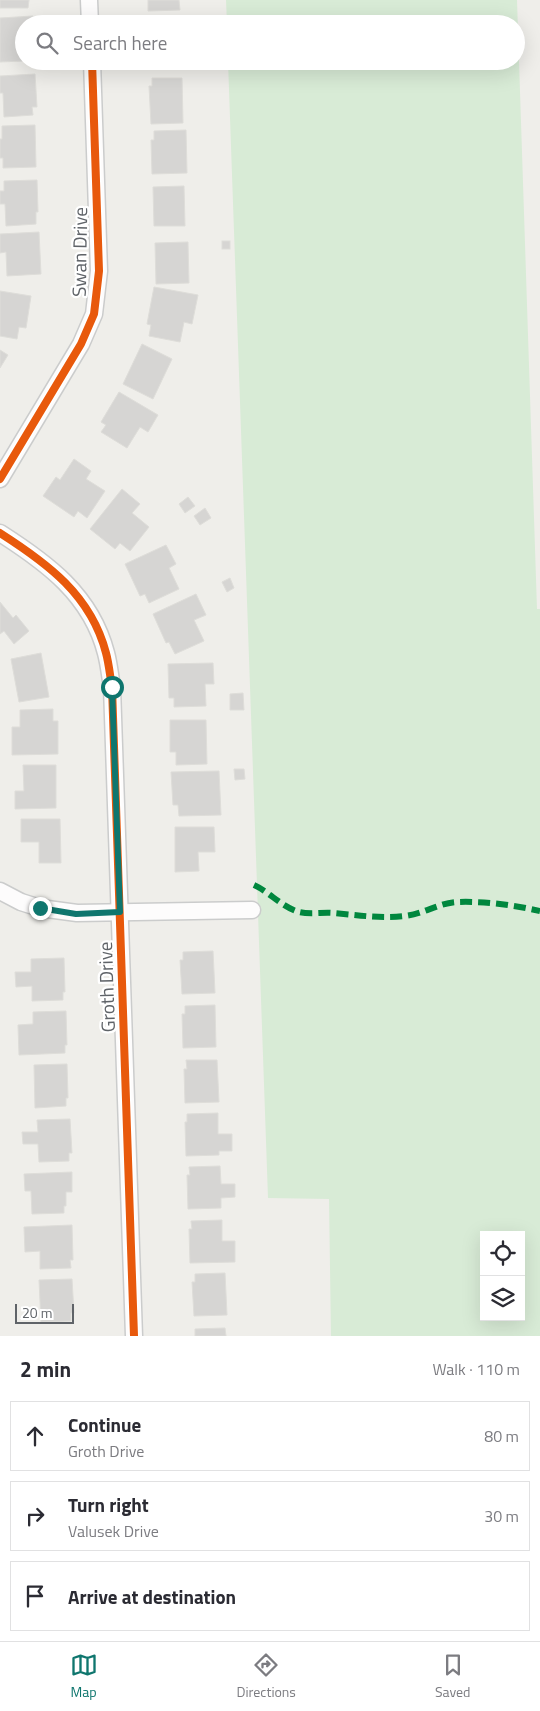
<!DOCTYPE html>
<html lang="en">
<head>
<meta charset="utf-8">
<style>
	:root { --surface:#fff; --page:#f7f7f7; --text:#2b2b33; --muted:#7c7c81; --line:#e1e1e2; --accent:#0f766e }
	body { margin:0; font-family:"Titillium Web",sans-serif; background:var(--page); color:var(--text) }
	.controls { position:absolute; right:15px; bottom:15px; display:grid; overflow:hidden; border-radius:0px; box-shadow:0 5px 20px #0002 }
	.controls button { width:45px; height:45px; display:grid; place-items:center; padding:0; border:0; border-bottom:1px solid var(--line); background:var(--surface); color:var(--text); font:25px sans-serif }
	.scale { position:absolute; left:15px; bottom:12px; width:59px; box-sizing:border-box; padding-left:5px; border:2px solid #5f6368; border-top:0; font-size:14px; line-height:18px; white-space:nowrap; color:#5f6368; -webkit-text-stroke:4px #fff; paint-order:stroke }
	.stop { position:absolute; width:15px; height:15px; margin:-11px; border:4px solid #0f766e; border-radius:50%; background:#fff }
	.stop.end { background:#0f766e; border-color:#fff; box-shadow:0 1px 5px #0008 }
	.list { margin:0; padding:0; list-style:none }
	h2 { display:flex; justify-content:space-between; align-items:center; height:65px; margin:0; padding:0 20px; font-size:21px }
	h2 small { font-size:16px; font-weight:400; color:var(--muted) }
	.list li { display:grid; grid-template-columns:32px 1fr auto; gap:15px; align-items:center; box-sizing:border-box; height:70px; margin:0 10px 10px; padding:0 10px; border:1px solid var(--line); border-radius:0px }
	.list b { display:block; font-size:19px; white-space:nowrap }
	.list p { margin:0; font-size:16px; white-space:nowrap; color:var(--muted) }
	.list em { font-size:16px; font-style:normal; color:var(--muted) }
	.icon { flex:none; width:28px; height:28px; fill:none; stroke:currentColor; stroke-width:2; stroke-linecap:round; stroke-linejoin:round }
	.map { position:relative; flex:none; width:540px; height:1336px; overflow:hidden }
	.search { position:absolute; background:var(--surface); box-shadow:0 5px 20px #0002; left:15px; right:15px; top:15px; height:55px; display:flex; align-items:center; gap:12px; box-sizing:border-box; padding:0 18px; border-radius:28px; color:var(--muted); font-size:19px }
	.sheet { height:305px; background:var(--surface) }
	nav { display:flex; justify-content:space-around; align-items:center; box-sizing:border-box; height:70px; border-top:1px solid var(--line); background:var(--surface); font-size:14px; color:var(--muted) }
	nav a { display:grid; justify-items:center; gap:2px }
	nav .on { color:var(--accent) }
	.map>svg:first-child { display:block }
	.green { fill:#d8ebd6; fill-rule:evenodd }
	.building { fill:#d6d5d3; stroke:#deddd9 }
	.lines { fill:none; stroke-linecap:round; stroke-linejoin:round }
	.minor-casing { stroke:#cbcccc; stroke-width:19 }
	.minor { stroke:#fdfcfc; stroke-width:16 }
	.quiet { stroke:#00873e; stroke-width:6; stroke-dasharray:12 6; stroke-linecap:butt }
	.cycleway-casing { stroke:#fff; stroke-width:11 }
	.cycleway { stroke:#e8590c; stroke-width:8 }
	.route { stroke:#0f766e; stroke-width:6 }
	.labels { text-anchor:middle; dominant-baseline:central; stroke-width:4.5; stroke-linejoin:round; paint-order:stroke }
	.street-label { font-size:19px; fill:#5f6368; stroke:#fff }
</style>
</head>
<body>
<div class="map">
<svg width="540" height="1336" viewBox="0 0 540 1336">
	<rect width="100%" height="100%" fill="#efeeea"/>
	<!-- green -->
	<path class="green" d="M226,0H517L537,609H540V1336H331L329,1199L268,1198L228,61H516V24H227ZM484,1235H521V1317H484Z"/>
	<!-- building -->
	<g class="building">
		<polygon points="0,0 29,0 28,8 0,8"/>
		<polygon points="148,0 179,0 180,10 148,11"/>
		<polygon points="33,16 33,24 24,24 24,61 0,62 0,18"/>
		<polygon points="148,61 181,61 181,63 148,64"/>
		<polygon points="35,74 37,107 32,107 33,115 4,117 3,93 0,93 0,76"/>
		<polygon points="152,78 182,78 183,123 151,124 149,86 152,86"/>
		<polygon points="35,125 36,167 3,168 3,158 0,158 0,139 2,139 2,126"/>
		<polygon points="186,130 187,173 152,174 151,140 154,140 154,131"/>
		<polygon points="37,180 38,212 36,212 36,224 6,226 5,204 0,204 0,191 4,191 4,181"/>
		<polygon points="184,186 185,226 154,226 153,187"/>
		<polygon points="39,232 41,274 7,276 6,252 0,253 0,234"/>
		<rect x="222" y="241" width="8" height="8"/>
		<polygon points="188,242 189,283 156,284 155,243"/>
		<polygon points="154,287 198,295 192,324 184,322 180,342 149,336 151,325 147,324"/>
		<polygon points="0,291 31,296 26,328 19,327 17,339 0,336"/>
		<polygon points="142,344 172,359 153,399 123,384"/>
		<polygon points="0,350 8,355 0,368"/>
		<polygon points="119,392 158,415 148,432 140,427 127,448 101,432 106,425 101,422"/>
		<polygon points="74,459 91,471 86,479 105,491 87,518 78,511 74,517 43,496 56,477 60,480"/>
		<polygon points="122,489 140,504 132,513 149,527 130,551 120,543 115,549 90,529"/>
		<polygon points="188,497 195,506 185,513 179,504"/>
		<polygon points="205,508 211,518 200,525 194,516"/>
		<polygon points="166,545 176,564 169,568 179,589 149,603 145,594 140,596 125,564"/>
		<polygon points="230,578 234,588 227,592 222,582"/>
		<polygon points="196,594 206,615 194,620 204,641 175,654 169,642 166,643 153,614"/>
		<polygon points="0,602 13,618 16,615 29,631 14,644 4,631 0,634"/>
		<polygon points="41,653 49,697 19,702 11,659"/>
		<polygon points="213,663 214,684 205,684 206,706 174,707 174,698 169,698 168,664"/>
		<polygon points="243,693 244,710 230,710 230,694"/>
		<polygon points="53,709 53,721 58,721 58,754 12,755 12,727 20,727 20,710"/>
		<polygon points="170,720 206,720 207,764 176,765 176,752 170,752"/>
		<polygon points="23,765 56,765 56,808 15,809 15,791 24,791"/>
		<polygon points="234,769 244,769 245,779 235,780"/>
		<polygon points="219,771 221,815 179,816 178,805 173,805 171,772"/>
		<polygon points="21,819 60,819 61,863 39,863 39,842 21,842"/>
		<polygon points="175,827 214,827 215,852 198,852 199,871 175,872"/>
		<polygon points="213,951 215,993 182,994 180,960 183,960 183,952"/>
		<polygon points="64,958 65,992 63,992 63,1000 32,1001 32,986 16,987 15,972 31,972 31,959"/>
		<polygon points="215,1005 216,1047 183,1048 182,1014 185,1014 185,1006"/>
		<polygon points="66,1011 67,1045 65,1045 65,1053 19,1055 18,1025 33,1024 33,1012"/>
		<polygon points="186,1060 217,1060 219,1102 185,1103 184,1069 187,1069"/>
		<polygon points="67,1064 68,1098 66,1098 66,1106 35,1108 34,1065"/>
		<polygon points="218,1113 218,1134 232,1134 232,1151 219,1151 219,1155 186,1156 185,1122 187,1122 187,1114"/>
		<polygon points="70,1119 72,1153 69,1153 69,1161 39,1162 38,1144 23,1144 22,1132 38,1132 37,1120"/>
		<polygon points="220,1166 221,1184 235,1184 235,1197 221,1198 221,1208 188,1209 187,1175 190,1175 189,1167"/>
		<polygon points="72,1172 72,1192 66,1192 66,1206 64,1206 64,1213 32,1214 31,1191 25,1191 24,1174"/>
		<polygon points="222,1220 222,1241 235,1241 235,1262 190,1263 189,1229 192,1229 191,1221"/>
		<polygon points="72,1225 73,1260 70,1260 71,1268 40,1269 40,1251 25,1252 24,1227"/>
		<polygon points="225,1273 227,1315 194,1316 192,1282 195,1282 195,1274"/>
		<polygon points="72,1279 74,1313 71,1313 71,1321 41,1322 39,1280"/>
		<polygon points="225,1328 226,1336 195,1336 195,1329"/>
	</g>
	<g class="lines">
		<!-- minor casing -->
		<g class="minor-casing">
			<g id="minor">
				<polyline points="89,0 90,24"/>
				<polyline points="0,479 81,344 94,314 99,271 92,61"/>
				<path d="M0,533C47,563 91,595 106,653C109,664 110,676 112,687L134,1336"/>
				<polyline points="0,891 21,902 40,908 77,913 252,910"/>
			</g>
		</g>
		<!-- minor -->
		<use href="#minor" class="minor"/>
		<!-- quiet -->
		<path class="quiet" d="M254,885C269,892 280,905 296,911C306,915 322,912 333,913C358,915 381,919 405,916C423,914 439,903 457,902C485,901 513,905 540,911"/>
		<!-- cycleway casing -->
		<g class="cycleway-casing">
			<g id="cycleway">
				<polyline points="0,479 81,344 94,314 99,271 92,61"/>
				<path d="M0,533C47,563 91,595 106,653C109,664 110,676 112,687L134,1336"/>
			</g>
		</g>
		<!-- cycleway -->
		<use href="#cycleway" class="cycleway"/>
	</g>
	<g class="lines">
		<!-- route -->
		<polyline class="route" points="40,908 76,914 120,912 112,687"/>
	</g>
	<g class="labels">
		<!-- street labels -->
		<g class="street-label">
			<text transform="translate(79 252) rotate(-89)">Swan Drive</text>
			<text transform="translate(106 987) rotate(-92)">Groth Drive</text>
		</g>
	</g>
</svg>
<div class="controls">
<button><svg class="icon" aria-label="locate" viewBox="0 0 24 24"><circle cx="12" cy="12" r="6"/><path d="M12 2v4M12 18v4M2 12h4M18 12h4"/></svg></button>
<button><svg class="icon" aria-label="layers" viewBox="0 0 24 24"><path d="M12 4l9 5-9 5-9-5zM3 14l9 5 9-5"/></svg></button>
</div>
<div class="scale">20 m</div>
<div class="stop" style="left:112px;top:687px"></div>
<div class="stop end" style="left:40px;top:908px"></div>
<div class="search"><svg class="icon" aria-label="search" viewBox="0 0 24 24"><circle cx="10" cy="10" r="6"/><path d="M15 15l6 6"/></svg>Search here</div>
</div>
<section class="sheet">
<h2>2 min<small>Walk · 110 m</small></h2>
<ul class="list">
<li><svg class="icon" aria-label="ahead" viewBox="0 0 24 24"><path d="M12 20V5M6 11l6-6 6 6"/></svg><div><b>Continue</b><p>Groth Drive</p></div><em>80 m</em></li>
<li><svg class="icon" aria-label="right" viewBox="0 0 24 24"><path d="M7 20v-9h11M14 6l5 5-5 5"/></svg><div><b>Turn right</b><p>Valusek Drive</p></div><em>30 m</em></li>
<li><svg class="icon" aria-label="arrive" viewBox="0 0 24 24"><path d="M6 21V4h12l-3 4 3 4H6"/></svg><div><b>Arrive at destination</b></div></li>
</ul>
</section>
<nav>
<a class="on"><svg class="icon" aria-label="map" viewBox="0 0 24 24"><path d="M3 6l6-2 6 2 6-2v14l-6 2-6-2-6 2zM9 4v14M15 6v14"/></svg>Map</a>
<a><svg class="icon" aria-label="directions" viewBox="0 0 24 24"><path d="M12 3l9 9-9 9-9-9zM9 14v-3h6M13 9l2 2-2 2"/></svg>Directions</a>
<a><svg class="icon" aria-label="saved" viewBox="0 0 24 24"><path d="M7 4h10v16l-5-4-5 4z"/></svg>Saved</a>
</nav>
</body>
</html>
